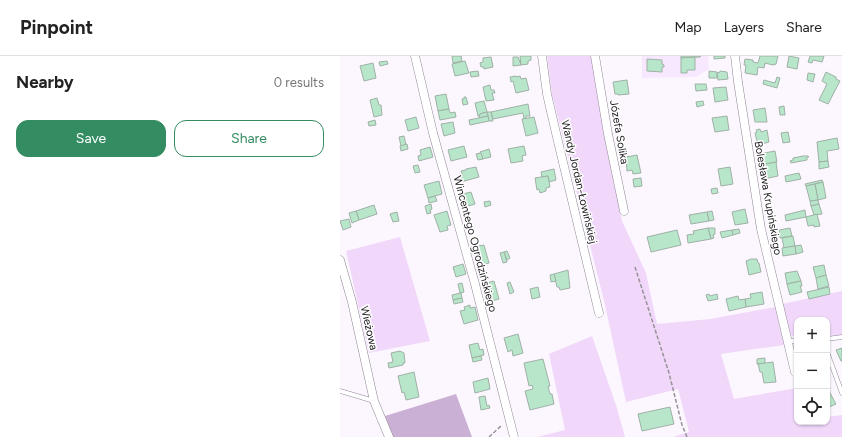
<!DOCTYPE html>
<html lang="en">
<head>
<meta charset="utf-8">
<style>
	:root { --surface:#fff; --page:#f2f2f2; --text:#222; --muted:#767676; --line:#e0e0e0; --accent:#348d62 }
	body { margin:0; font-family:Figtree,sans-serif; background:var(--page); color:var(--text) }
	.controls { position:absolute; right:12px; bottom:12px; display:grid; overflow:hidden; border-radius:8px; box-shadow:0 1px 3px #0004 }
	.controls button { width:36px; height:36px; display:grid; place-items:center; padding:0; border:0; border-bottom:1px solid var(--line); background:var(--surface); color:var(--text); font:20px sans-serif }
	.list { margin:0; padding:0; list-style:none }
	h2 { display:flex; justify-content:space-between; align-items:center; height:52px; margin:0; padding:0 16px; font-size:17px }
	h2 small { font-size:13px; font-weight:400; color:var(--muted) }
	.actions { display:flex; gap:8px; padding:12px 16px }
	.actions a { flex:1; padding:9px 0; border:1px solid var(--accent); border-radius:12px; text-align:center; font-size:14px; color:var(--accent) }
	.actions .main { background:var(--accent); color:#fff }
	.icon { flex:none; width:22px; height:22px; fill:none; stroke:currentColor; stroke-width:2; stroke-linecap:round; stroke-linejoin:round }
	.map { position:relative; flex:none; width:502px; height:381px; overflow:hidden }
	header { display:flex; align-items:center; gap:24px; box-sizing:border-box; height:56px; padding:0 20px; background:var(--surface); border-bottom:1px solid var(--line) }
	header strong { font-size:19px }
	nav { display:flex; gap:22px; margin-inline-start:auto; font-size:14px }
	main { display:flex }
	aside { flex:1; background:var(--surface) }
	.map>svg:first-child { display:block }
	.built { fill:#f8e8ff }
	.green { fill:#f1d8fb }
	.forest { fill:#cbb0d6 }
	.building { fill:#b8e6cb; stroke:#9fb1a6 }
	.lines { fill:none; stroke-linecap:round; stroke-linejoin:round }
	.service-casing { stroke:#918796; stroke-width:5 }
	.minor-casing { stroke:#918796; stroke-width:9 }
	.path { stroke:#969298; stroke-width:1.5; stroke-dasharray:4 2; stroke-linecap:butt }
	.service { stroke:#fff; stroke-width:4 }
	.minor { stroke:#fff; stroke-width:8 }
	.labels { text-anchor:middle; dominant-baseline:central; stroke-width:3; stroke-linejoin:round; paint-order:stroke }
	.street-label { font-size:11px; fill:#1c181d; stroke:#fff }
</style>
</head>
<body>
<header>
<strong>Pinpoint</strong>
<nav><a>Map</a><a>Layers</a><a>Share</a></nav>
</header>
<main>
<aside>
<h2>Nearby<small>0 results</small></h2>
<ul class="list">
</ul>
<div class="actions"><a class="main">Save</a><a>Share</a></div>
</aside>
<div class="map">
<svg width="502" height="381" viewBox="0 0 502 381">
	<rect width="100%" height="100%" fill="#fcf7fe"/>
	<!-- built -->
	<polygon class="built" points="302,0 368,0 369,13 356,21 302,22"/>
	<!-- green -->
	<g class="green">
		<polygon points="207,0 251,0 258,43 273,125 282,165 306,217 317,268 370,263 435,251 444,289 381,298 394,343 457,332 457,366 487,366 487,361 502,359 502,381 333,381 349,376 338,333 286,346 265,249 212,38"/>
		<polygon points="60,181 90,285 29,297 6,195"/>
		<polygon points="502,235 502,279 487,280 487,264 457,264 457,283 449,278 442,248"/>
		<polygon points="252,280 276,349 285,381 197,381 225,374 209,298"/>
	</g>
	<!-- forest -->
	<polygon class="forest" points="116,338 132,381 53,381 45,360"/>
	<!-- building -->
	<g class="building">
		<polygon points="112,0 121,0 122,5 113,7"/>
		<polygon points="180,0 191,0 191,4 188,5 188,8 181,9"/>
		<polygon points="341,0 361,0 360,1 341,2"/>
		<polygon points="374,0 385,0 385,2 374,3"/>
		<polygon points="420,0 438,0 436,8 433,9 425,7 424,12 418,11 417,19 405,17 406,9 404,9 405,3 413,4 413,6 418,7"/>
		<polygon points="449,0 459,2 457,13 447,11"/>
		<polygon points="470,0 484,0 482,6 473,4 472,7 468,6"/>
		<polygon points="151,1 153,11 144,13 144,11 141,11 140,7 143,6 143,2"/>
		<polygon points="173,1 178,1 181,9 173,10"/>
		<polygon points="355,1 355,14 347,14 347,17 341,17 341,2"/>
		<polygon points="307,3 322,4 322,8 324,9 324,11 322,11 322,16 307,15"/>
		<polygon points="47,5 48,8 40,10 39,6"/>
		<polygon points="125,5 129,17 115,20 112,8"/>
		<polygon points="33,7 36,22 24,25 20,10"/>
		<polygon points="138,15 139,20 131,21 130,16"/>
		<polygon points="369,15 377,16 377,22 369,22"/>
		<polygon points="380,15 387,16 388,23 378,24 377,17 380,16"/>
		<polygon points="486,16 496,21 496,23 500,25 488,48 479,44 487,28 482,25"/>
		<polygon points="468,17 475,18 473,26 467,24"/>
		<polygon points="176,20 176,21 180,20 181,23 186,22 189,34 176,37 173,25 171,26 170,21"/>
		<polygon points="437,21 440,22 437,32 423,28 424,24 435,27"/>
		<polygon points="287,24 289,38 278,39 278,38 275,38 273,26"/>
		<polygon points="355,28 366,28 367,34 356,35"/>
		<polygon points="150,29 151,34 154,34 155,37 152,37 154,44 146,45 143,31"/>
		<polygon points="386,31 388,44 375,46 373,32"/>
		<polygon points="106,38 109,53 98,55 95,40"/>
		<polygon points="124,41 126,41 128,48 123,49 122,43 124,43"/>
		<polygon points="37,42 39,49 41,49 42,59 34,61 30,44"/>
		<polygon points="144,45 147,56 140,58 140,60 138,60 135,47"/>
		<polygon points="363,45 364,49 357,51 356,46"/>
		<polygon points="188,48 190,60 186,60 186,62 184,63 183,57 153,63 151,56"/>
		<polygon points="444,50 445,59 440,59 439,51"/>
		<polygon points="425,52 427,66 415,66 413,54"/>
		<polygon points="109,53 110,57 115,56 116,61 100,64 98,55"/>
		<polygon points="147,56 151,56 153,65 149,65"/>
		<polygon points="147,56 148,60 139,62 140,58"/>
		<polygon points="148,60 149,65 130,69 129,64"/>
		<polygon points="387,60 389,74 375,76 372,62"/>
		<polygon points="76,61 79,72 68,75 65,64"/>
		<polygon points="194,61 198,77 186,80 182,63"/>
		<polygon points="35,64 36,69 29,70 28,66"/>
		<polygon points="113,66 115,77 104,80 101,68"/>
		<polygon points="420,73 421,76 427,74 429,86 418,89 415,77 417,76 416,74"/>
		<polygon points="448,76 450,86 443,87 441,77"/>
		<polygon points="64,80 66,89 61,90 59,81"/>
		<polygon points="497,82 499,93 487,95 488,105 479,106 477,86"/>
		<polygon points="67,88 68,93 61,95 60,90"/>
		<polygon points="124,90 127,101 111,105 108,94"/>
		<polygon points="184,90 186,99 182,100 183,105 171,107 168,93"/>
		<polygon points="90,91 93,101 79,105 78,100 81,99 80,94"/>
		<polygon points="149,93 151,101 142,103 140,96"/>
		<polygon points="435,95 437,106 421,109 419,98"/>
		<polygon points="141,97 143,103 138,104 136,98"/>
		<polygon points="297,99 301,117 293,118 292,114 287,115 286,101"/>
		<polygon points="463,100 468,100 469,101 467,101 467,104 451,107 450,105 453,104 453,102"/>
		<polygon points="488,105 489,111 479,113 479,106"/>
		<polygon points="436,106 438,120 424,123 421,109"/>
		<polygon points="78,109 80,116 75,117 73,110"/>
		<polygon points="136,111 139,121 121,126 120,121 123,120 121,115 126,114 126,113"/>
		<polygon points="390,111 393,128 381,130 378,113"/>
		<polygon points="214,113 216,124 209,126 208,120 202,121 201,116"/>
		<polygon points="459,117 461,123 446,126 445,120"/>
		<polygon points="208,120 210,131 206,132 206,135 200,137 199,133 197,134 195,122"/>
		<polygon points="301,122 302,130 294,131 293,123"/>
		<polygon points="482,124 483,126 466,130 465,128"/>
		<polygon points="99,125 102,138 88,142 84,129"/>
		<polygon points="483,126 486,142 478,144 475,128"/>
		<polygon points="475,128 478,144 470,145 466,130"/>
		<polygon points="377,132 378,137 372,138 371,133"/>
		<polygon points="131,136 135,148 122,152 119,139"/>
		<polygon points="95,140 97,145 89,147 88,142"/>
		<polygon points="478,144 479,148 471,150 470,145"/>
		<polygon points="150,145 151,149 145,151 144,146"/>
		<polygon points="91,148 92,153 90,154 91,157 87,158 85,150"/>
		<polygon points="479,148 482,158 474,159 471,150"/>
		<polygon points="34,149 37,158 19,164 16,155"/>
		<polygon points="405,153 408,167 395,169 392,156"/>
		<polygon points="465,154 466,161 446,165 445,159"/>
		<polygon points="16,155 19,164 12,167 9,157"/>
		<polygon points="107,155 111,169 107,170 108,174 100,176 94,159"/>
		<polygon points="372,155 374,164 369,165 367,156"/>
		<polygon points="57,156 59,165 53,166 50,158"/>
		<polygon points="367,156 369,165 351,168 349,159"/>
		<polygon points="477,158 480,170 474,171 474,169 468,170 466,161"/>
		<polygon points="9,163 11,171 3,174 0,165"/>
		<polygon points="368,172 375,172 375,178 373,179 374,182 371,183"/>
		<polygon points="368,172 371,183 348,187 347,179 354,178 353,175"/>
		<polygon points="450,172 452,180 440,182 439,174"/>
		<polygon points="399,173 400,177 393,179 392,174"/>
		<polygon points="337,174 341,189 311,196 307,181"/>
		<polygon points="392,174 393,179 382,182 380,176"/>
		<polygon points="453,180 455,190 444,192 442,182"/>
		<polygon points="144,189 149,207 137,210 133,191"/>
		<polygon points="461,189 463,196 456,198 455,190"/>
		<polygon points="455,190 456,198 443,200 442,192"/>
		<polygon points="167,195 170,202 167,204 164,196"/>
		<polygon points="164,196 167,206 163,207 160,197"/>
		<polygon points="411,203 417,203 418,207 419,207 421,216 409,219 406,205"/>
		<polygon points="123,208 126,218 116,221 113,211"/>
		<polygon points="484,209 486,219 476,222 473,211"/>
		<polygon points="228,214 230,232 220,234 219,231 217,231 214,218"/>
		<polygon points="457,215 461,225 447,228 445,217"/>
		<polygon points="214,218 216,225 211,226 210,219"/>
		<polygon points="486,219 489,230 478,233 476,222"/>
		<polygon points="154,225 159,243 147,246 142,228"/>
		<polygon points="461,225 462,230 460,230 462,236 450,239 447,228"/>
		<polygon points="170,226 174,236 170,238 167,227"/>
		<polygon points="122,227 124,236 120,237 118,228"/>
		<polygon points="198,231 200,241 192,243 190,233"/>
		<polygon points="489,231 490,238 469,243 467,236"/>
		<polygon points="422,236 424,248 406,251 405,243 411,242 410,238"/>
		<polygon points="121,237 122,242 113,244 112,239"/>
		<polygon points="369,238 370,240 377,238 378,243 368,245 366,239"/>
		<polygon points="398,240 399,244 405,243 406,251 389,255 386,243"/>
		<polygon points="122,242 123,246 114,248 113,244"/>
		<polygon points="130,249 130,252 135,251 138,264 124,268 120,255 125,254 124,251"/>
		<polygon points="178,278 183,297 173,300 172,294 168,296 164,282"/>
		<polygon points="138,287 140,294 143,293 144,299 132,302 129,289"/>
		<polygon points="502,292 502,305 501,305 496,294"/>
		<polygon points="60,295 64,297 65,307 63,307 63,309 49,312 48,307 53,306 51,297"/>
		<polygon points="141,300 142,304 133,306 132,302"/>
		<polygon points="425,302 425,307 417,308 417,303"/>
		<polygon points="203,303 210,330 208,330 210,338 212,338 214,348 190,354 185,335 193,333 192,329 189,330 184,307"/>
		<polygon points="433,306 436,326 424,327 422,316 420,316 418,308"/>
		<polygon points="74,316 79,341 66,344 64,336 62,337 58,320"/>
		<polygon points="148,322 150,333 135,337 133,326"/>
		<polygon points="487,324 490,332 489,333 490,337 487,338"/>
		<polygon points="490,337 496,348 489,351 487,350 487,338"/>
		<polygon points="145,340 147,350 149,349 150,352 141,354 139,341"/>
		<polygon points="330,351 334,368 302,375 298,358"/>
	</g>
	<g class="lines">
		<!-- service casing -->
		<g class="service-casing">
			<g id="service">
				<polyline points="487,283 502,281"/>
				<polyline points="448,285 457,285"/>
				<polyline points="487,296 502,337"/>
				<polyline points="0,335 34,345"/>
			</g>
		</g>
		<!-- minor casing -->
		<g class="minor-casing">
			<g id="minor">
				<polyline points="75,0 93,77 135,228 174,381"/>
				<polyline points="202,0 207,38 216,77 259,257"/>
				<polyline points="255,0 268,78 284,155"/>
				<polyline points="395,0 398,26 421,173 455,316"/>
				<polyline points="0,204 12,246 34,345 49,381"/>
			</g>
		</g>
		<!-- path -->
		<g class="path">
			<polyline points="295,211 329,317 342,369 347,381"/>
			<polyline points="149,381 162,369"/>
		</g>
		<!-- service -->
		<use href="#service" class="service"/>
		<!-- minor -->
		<use href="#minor" class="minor"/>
	</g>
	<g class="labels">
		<!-- street labels -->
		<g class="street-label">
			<text transform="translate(279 76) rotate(80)">Józefa Solika</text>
			<text transform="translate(239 126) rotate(77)">Wandy Jordan-Łowińskiej</text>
			<text transform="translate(428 142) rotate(80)">Bolesława Krupińskiego</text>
			<text transform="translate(135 188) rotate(75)">Wincentego Ogrodzińskiego</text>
			<text transform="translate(29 272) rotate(77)">Wieżowa</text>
		</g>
	</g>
</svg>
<div class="controls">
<button>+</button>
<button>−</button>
<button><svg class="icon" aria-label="locate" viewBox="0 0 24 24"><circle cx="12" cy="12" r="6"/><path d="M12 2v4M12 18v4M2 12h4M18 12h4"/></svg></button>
</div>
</div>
</main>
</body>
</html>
